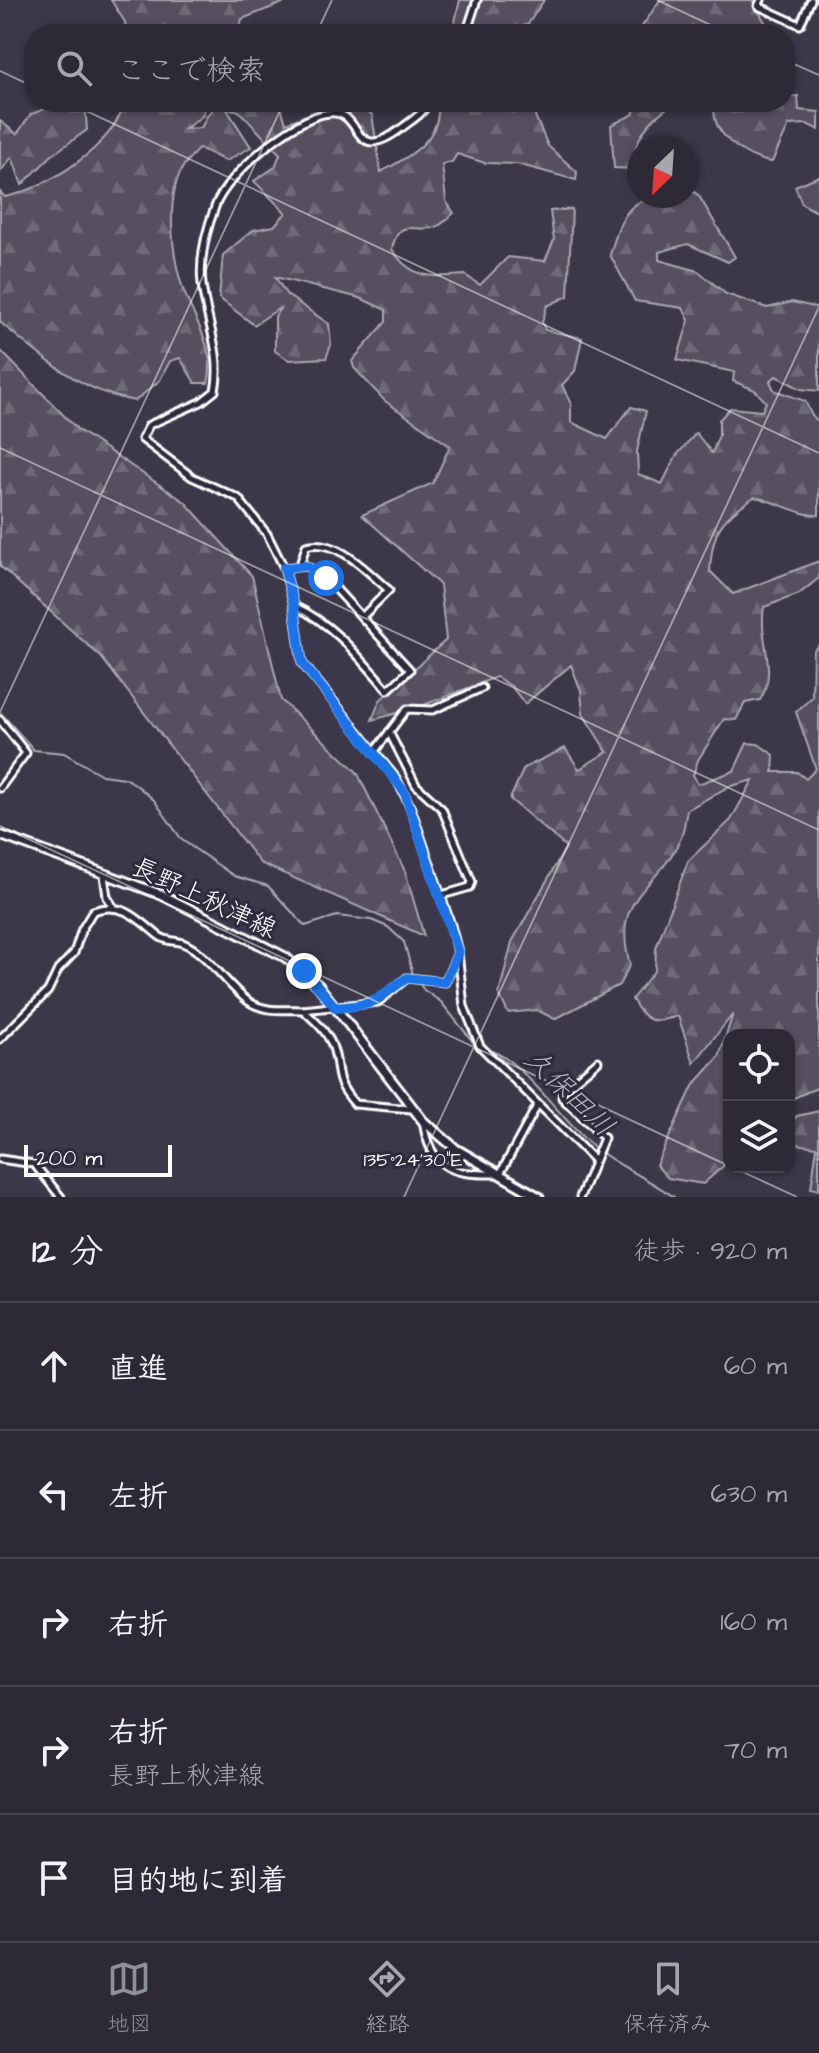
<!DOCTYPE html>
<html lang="ja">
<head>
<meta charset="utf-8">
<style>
	:root { --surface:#2d2937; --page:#393542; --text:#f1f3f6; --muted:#a7a6ad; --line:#484552; --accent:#8c9099 }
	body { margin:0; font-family:"Architects Daughter","Klee One",sans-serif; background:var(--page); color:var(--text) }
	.controls { position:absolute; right:24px; bottom:24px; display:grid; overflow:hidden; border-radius:16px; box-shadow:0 2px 6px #0004 }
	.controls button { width:72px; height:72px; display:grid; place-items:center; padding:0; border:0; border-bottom:2px solid var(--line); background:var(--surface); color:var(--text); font:40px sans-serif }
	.compass { position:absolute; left:627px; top:136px; width:72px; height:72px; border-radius:50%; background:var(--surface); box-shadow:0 2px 6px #0004; rotate:205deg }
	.scale { position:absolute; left:24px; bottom:20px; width:148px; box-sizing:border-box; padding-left:8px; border:4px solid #fff; border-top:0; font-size:22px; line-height:28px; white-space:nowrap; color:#fff; -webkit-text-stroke:6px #2f2a3d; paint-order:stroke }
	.stop { position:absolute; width:24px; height:24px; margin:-18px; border:6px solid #1a73e8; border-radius:50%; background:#fff }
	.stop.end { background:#1a73e8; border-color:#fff; box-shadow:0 2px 8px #0008 }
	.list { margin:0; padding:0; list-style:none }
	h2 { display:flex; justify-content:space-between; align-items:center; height:104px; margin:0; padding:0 32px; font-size:34px }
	h2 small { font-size:26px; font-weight:400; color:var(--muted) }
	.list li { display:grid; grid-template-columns:52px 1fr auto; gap:24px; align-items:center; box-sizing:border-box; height:128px; padding:0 32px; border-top:2px solid var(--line) }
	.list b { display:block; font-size:30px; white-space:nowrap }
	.list p { margin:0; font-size:26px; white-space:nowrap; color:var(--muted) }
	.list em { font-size:26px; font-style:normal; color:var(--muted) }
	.icon { flex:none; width:44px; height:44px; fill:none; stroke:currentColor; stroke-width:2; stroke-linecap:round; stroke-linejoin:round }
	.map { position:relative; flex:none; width:819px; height:1197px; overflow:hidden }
	.search { position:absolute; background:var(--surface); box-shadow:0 2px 6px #0004; left:24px; right:24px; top:24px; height:88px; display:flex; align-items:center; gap:20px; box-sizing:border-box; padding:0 28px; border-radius:32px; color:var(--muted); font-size:30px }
	.sheet { height:744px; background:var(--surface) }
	nav { display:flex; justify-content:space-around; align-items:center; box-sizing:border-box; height:112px; border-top:2px solid var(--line); background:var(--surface); font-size:22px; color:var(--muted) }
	nav a { display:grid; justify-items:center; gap:4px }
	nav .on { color:var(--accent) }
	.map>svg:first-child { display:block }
	.forest { fill:url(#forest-firs); stroke:#aaa8b0; stroke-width:2 }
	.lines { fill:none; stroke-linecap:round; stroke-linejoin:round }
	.stream { stroke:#afadb4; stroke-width:2 }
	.minor-casing { stroke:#fff; stroke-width:11 }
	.major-casing { stroke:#fff; stroke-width:13 }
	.minor { stroke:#2f2a3d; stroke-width:5 }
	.major { stroke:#2f2a3d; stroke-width:7 }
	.route { stroke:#1a73e8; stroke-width:10 }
	.ticks { fill:none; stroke:#fff; stroke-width:2; stroke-opacity:0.45 }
	.labels { text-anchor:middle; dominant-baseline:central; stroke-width:6; stroke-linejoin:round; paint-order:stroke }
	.street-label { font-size:26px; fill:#fff; stroke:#2f2a3d }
	.water-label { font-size:28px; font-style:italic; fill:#b5b4ba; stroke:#2f2a3d }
	.ticks-label { font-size:20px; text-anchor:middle; fill:#fff; stroke:#2f2a3d; stroke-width:6; stroke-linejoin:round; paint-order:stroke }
</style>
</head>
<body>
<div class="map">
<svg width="819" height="1197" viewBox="0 0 819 1197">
	<defs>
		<pattern id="forest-firs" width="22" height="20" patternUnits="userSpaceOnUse" patternTransform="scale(2)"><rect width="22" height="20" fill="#555060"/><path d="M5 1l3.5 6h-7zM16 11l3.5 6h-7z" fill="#6e6a78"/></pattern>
	</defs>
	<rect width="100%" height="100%" fill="#3c3749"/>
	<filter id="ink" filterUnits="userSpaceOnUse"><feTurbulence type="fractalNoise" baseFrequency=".0125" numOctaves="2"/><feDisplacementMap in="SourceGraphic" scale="16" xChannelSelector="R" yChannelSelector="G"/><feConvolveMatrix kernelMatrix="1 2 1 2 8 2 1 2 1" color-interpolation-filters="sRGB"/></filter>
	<g filter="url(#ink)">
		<!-- forest -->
		<g class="forest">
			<polygon points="111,0 290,0 242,19 238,34 126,34 125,22"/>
			<polygon points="460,0 544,0 528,24 518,28 521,34 452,34"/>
			<polygon points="660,0 752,0 772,34 637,34"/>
			<path d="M798,96L799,110L819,112V130L807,124L789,125L772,162C746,159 706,132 716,102H785V98Z"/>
			<polygon points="64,102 85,103 87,130 52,155 22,185 12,157 0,172 0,121 17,134 31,114"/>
			<path d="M124,102H208L202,116L185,129L201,128L208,114L220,102L280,105L286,123L340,102H357L372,115L381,172C410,156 442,140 438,102H541L535,116L548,146L577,172L576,180L517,164L485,163L457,154L452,162L442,164L446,201L454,213C449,217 443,224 438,226C416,236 400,213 392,249C411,280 433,277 465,275L480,285L508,257L545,261L554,240L550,211L572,209L568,296L547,306L542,322L545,330L582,338L575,371L562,385L571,404V422L607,439L631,407L646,411L637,451L638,474L662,484L676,456L696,433L712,453L719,435V420L730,408L762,411L766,402L755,390L733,381L734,372L677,360L689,320L683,308L635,301L610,255C625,202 633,196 687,196V186L699,196L735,257L728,262L688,244L659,252V260L698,271L726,294L767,308L792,302L819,308V391L801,389L776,376L770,381L774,390L805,401L812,416L819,422V515C802,517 774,500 754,497C721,519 712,530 710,571L733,594L819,561V578L799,594L764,607C758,640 779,670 760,700L745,703L736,720L724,719L698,760L693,775L698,784L734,771L747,743L758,744L774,755L773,772H797L806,779L816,769L796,712L812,697L813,651L819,645V1087L789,1100V1035H729V1161L703,1184L668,1178L656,1165L693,1086L719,1057L733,1014L694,1063L678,1016C653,1024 645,1023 632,999L655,970L656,948L688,861L731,820L753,780L728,787L687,810C685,819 684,832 680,840C657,891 610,894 630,965L619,985L555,1019L537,1010L508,1013L499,994L512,942L566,847L510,799L524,768L565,748L579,769L607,752L583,714L581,691L571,665L525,704L511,686L496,677L416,708L372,720L380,700L446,640L440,585L362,515L433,483L450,446L385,401L354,368L352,361L386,322V310L360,298L275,277L287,295L329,324L331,345L326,358L289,360L275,351V316L281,307L254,325L219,298L223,255L253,230L274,226L286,213L254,181L275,167L280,154L239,111L226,108L251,147L226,161L199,148C194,154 187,160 183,167C165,197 172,257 183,289C194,320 217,349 208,383H195L180,358L170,361L160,380L135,401C81,392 41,357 0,322V192L5,197C46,189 116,145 124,102Z"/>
			<path d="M633,102H676C650,118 633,138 632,169L614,168L611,125L634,114Z"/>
			<polygon points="819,176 819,213 802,204 795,186"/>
			<polygon points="0,350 78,430 185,502 252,576 281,700 357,772 405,871 424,936 260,863 101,657 0,566"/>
			<polygon points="819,1111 819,1190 811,1188 817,1147 789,1143 789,1124 797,1116"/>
		</g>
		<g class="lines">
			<!-- stream -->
			<g class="stream">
				<polyline points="0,712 34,750 64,753 102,775 125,778 135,784 154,800 182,840 234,876 268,886 305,926 337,916 371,920 388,927 404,942 413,975 424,990 441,1002 478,1048"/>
				<path d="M488,1050C518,1056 562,1119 587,1141C613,1164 646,1177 674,1197"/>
			</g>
			<!-- minor casing -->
			<g class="minor-casing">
				<g id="minor">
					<polyline points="761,0 758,6 800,25 811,0"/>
					<polyline points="466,34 477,0"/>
					<path d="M429,102C424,113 412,120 403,127C349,169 365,109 329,113C295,116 226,175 215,207C206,231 199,258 202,284C206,321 223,354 215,391L201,402L149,425L142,439L192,477L238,498L267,534L284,568L294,605L302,663L396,778L411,808L451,925L458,952L464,1006L480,1046L594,1160"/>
					<path d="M300,565L306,546C337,537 367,572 389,590L362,617"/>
					<path d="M284,568L306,566L326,578L410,670L388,690C359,657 334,624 294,606"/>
					<polyline points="0,720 26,753 0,788"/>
					<polyline points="389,732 416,785 442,809 472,882 470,887 442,895"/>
					<polyline points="374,752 407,709 433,710 482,688"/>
					<polyline points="104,875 107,897 114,908"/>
					<polyline points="303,1010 378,1002 407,978 445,982 458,953"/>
					<path d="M0,1039L48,991L58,970L74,953L82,929L93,911C122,900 139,920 159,936C167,942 174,940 183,943C209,954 226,985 248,1001C265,1013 284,1009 303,1010C314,1020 326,1030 332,1045C342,1072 331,1077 355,1104L411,1109"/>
					<path d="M423,1121C430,1172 456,1175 500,1174L537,1106"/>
					<polyline points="0,1159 34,1164 61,1197"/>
					<polyline points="580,1197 604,1138 562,1098 563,1091 598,1061"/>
				</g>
			</g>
			<!-- major casing -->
			<g class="major-casing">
				<polyline id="major" points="0,835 162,895 285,957 318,985 423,1121 456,1149 539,1197"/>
			</g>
			<!-- minor -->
			<use href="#minor" class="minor"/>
			<!-- major -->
			<use href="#major" class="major"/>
		</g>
	</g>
	<g class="lines" filter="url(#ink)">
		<!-- route -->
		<path class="route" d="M304,971L336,1008C383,1004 371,1001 407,978L445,982L458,952L404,791L302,663L294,605L284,568L306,566L326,578"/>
	</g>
	<!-- ticks -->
	<path class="ticks" d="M657,0L730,34M316,34L332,0M785,60L819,75M0,71L34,87M67,102L819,453M0,448L819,830M0,712L284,102M0,826L729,1166M732,1167L797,1197M404,1197L819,307"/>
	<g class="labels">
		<!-- street labels -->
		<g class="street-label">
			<text transform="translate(204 898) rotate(25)">長野上秋津線</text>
		</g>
		<!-- water labels -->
		<g class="water-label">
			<text transform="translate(569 1093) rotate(44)">久保田川</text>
		</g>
	</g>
	<g class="ticks-label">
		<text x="413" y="1166">135°24'30"E</text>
	</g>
</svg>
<div class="controls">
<button><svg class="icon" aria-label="locate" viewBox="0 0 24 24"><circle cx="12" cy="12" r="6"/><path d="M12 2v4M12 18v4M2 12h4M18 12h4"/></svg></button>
<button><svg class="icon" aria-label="layers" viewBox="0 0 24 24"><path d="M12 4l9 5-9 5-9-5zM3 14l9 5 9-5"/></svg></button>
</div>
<svg class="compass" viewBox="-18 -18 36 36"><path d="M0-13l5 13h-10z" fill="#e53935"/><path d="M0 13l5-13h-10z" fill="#a7a6ad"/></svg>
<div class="scale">200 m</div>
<div class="stop" style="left:326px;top:578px"></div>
<div class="stop end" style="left:304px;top:971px"></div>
<div class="search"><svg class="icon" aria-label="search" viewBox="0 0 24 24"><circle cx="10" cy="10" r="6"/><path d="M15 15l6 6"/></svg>ここで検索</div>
</div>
<section class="sheet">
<h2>12 分<small>徒歩 · 920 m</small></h2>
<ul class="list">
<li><svg class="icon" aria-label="ahead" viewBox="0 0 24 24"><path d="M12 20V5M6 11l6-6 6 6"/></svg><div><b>直進</b></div><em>60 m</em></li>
<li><svg class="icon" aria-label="left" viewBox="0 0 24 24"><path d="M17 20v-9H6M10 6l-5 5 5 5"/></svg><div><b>左折</b></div><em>630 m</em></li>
<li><svg class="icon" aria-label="right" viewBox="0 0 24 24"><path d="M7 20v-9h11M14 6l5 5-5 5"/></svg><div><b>右折</b></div><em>160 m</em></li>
<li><svg class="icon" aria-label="right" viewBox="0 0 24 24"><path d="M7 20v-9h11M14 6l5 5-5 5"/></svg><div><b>右折</b><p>長野上秋津線</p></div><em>70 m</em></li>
<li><svg class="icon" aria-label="arrive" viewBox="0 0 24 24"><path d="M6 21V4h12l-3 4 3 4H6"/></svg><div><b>目的地に到着</b></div></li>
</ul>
</section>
<nav>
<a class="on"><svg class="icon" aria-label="map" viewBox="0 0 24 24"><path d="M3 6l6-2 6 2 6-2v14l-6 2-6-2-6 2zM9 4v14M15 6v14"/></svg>地図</a>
<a><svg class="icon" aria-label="directions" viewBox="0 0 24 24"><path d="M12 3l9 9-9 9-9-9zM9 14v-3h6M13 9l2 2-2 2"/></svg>経路</a>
<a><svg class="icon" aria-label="saved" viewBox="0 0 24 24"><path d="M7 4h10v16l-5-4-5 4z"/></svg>保存済み</a>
</nav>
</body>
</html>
